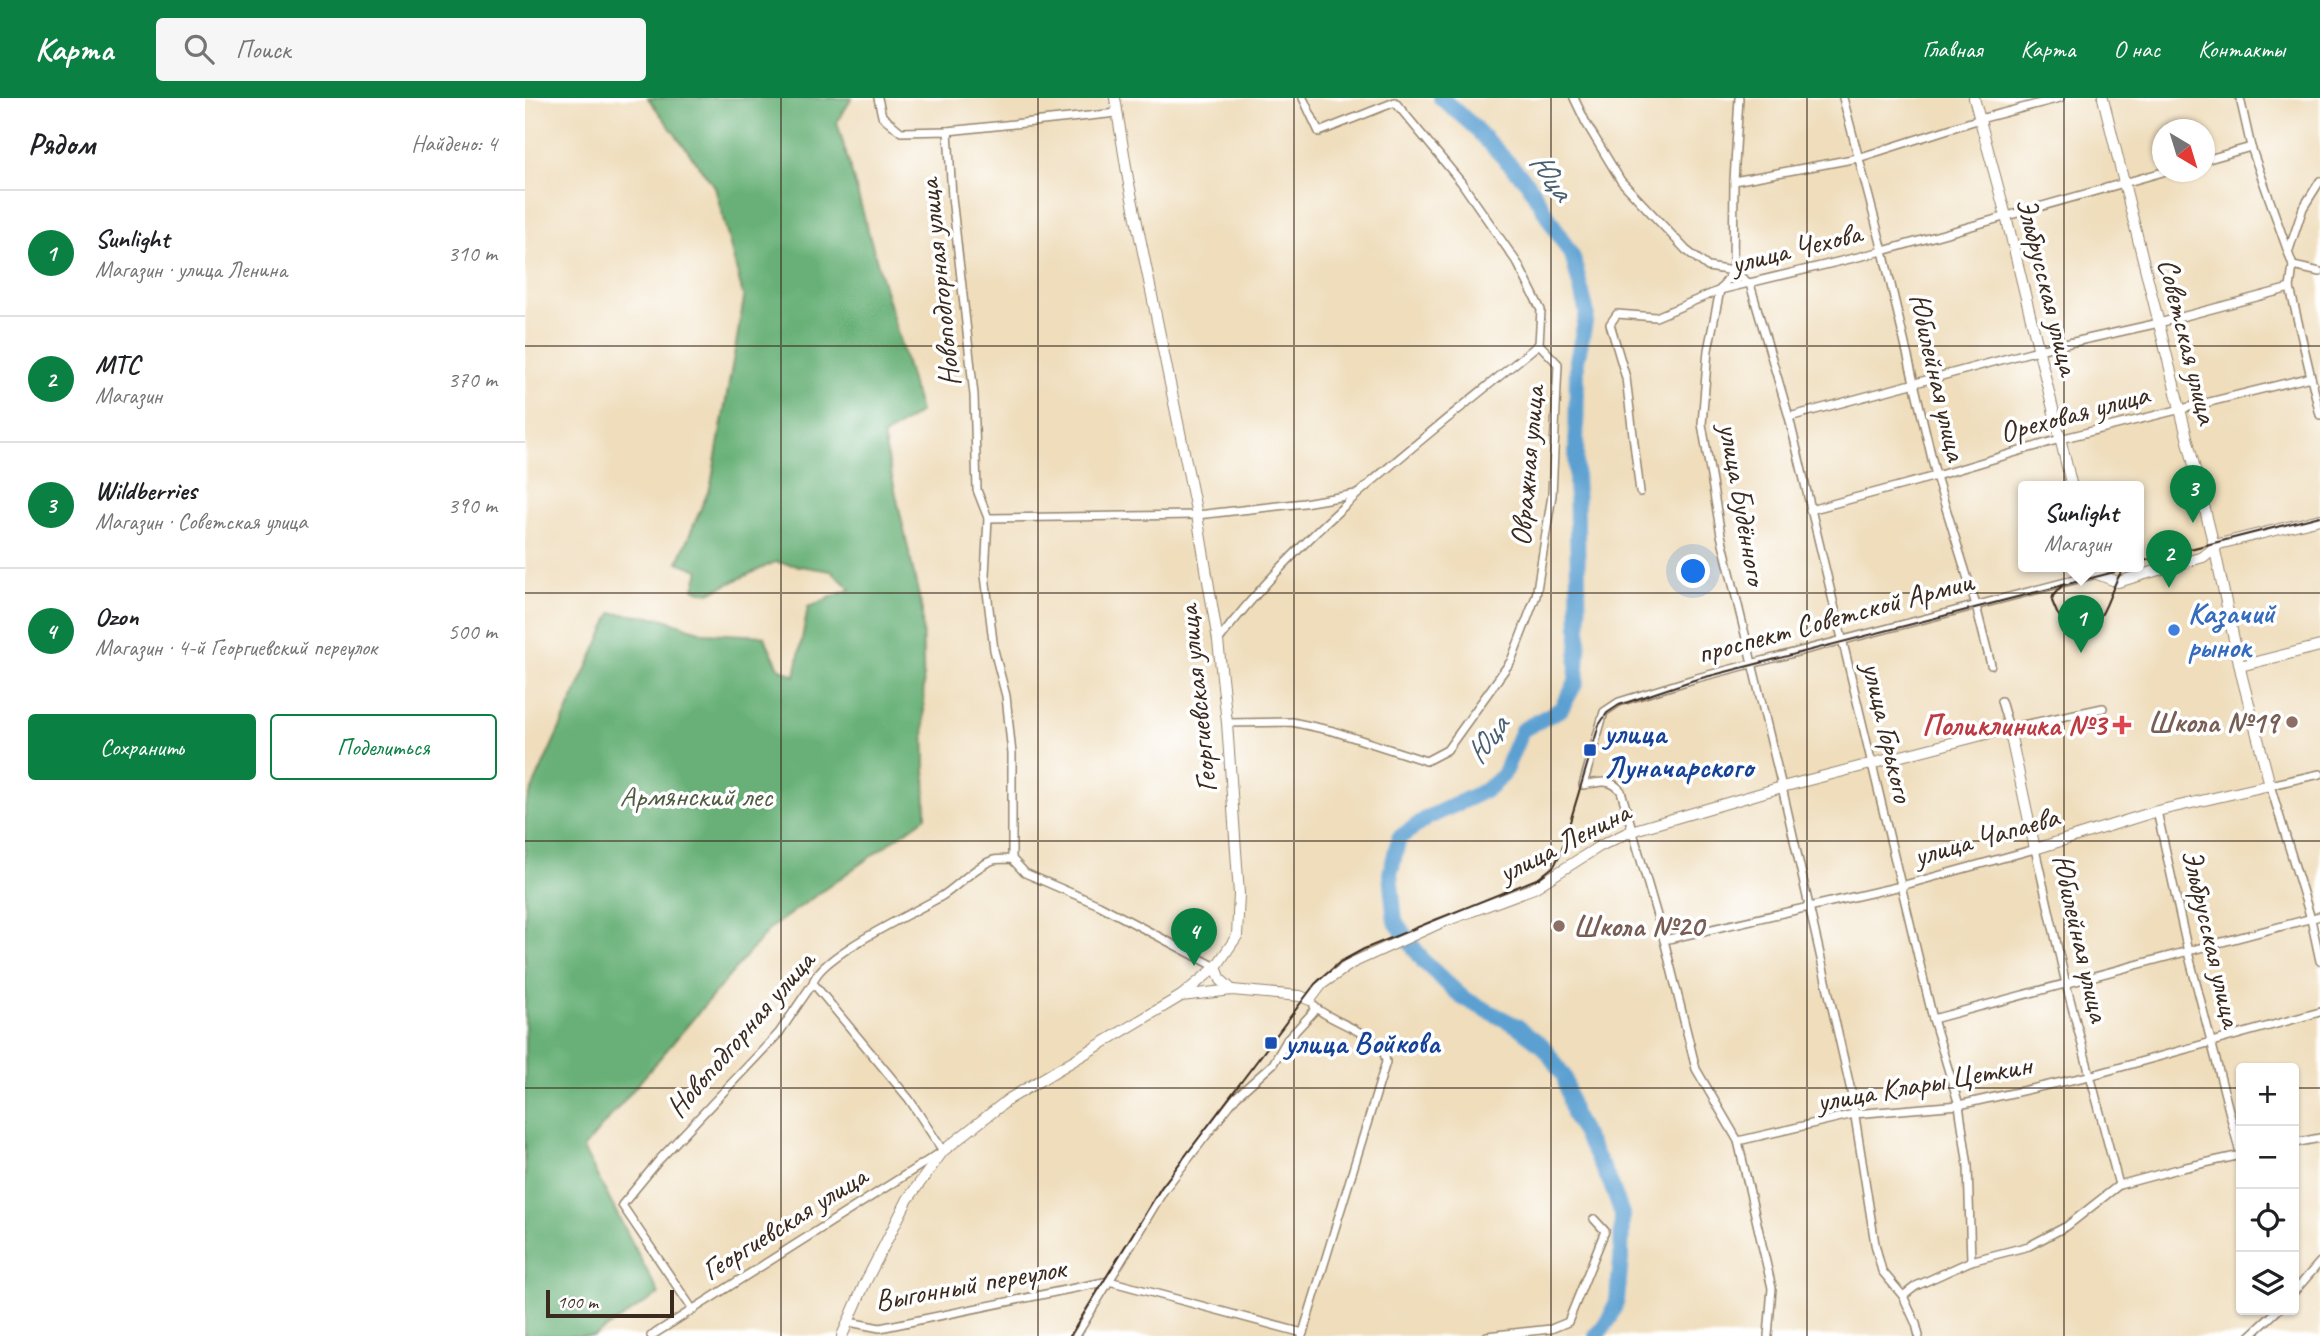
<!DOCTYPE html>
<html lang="ru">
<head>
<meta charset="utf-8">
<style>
	:root { --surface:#fff; --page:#f6f6f6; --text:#202124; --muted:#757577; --line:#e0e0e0; --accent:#0b8043 }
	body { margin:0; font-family:Caveat,sans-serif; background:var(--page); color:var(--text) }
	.controls { position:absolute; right:21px; bottom:21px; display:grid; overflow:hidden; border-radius:7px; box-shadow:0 2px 5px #0004 }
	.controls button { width:63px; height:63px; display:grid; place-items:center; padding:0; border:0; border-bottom:2px solid var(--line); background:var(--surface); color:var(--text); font:35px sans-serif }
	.compass { position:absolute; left:1627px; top:21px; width:63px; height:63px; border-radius:50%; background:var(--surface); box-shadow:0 2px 5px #0004; rotate:142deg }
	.scale { position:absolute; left:21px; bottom:18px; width:128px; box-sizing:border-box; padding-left:7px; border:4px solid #3b2a1e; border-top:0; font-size:19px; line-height:24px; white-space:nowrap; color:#3b2a1e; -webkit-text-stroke:5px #fff; paint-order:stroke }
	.you { position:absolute; left:1169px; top:474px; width:24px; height:24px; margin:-18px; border:5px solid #fff; border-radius:50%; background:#1a73e8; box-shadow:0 0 0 10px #1a73e833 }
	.badge { display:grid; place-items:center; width:46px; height:46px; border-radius:50%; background:var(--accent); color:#fff; font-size:23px; font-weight:700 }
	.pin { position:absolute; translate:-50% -58px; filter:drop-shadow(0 2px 4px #0008) }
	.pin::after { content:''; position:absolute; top:37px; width:24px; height:21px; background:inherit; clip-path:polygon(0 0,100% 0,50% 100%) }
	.popup { position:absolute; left:1493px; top:383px; width:126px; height:91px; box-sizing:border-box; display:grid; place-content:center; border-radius:7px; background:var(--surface); filter:drop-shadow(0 2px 5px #0005); font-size:23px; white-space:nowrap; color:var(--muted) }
	.popup b { font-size:26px; color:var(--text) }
	.popup::after { content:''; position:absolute; left:50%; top:100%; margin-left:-14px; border:14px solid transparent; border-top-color:var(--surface) }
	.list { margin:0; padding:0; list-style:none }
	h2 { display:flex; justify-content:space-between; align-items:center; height:91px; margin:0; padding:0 28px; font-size:30px }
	h2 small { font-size:23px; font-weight:400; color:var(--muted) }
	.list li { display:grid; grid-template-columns:46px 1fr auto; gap:21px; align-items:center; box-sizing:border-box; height:126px; padding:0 28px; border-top:2px solid var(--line) }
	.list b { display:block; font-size:26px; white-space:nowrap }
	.list p { margin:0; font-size:23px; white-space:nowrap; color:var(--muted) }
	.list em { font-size:23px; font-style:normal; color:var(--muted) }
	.actions { display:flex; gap:14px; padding:21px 28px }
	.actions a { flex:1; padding:16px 0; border:2px solid var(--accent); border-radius:7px; text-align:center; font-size:24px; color:var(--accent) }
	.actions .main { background:var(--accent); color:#fff }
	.icon { flex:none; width:38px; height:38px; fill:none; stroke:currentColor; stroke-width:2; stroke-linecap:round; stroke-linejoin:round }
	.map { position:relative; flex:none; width:1795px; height:1238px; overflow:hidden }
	header { display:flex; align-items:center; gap:42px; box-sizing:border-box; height:98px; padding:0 35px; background:var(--accent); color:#fff }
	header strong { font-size:33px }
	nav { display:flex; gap:38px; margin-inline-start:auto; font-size:24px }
	.search { width:490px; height:63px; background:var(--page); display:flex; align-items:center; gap:18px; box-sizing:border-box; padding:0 24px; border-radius:7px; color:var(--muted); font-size:26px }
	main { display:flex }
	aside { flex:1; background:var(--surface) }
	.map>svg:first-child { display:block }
	.forest { fill:#68b077; stroke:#526d4a; stroke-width:2 }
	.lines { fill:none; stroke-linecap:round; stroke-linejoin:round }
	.river { stroke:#5ca0d1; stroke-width:16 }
	.street-casing { stroke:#95846c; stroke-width:10 }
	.secondary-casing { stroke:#95846c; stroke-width:12 }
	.street { stroke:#fff; stroke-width:7 }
	.secondary { stroke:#fff; stroke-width:10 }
	.tram { stroke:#3b2a1e; stroke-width:2 }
	.grid { fill:none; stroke:#3b2a1e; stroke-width:2; stroke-opacity:0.55 }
	.shop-dot { fill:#3f7fe0; stroke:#fff; stroke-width:2.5 }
	.education-dot { fill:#8d6e63; stroke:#fff; stroke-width:2.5 }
	.health-dot { fill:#e0444e; stroke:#fff; stroke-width:2.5 }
	.transit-dot { fill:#1a4fb4; stroke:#fff; stroke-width:2.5 }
	.labels { text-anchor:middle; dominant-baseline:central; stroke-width:7; stroke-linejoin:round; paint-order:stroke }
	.street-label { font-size:30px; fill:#3b2a1e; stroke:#fff }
	.shop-label { font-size:30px; font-weight:bold; fill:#366cbe; stroke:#fff; text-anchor:start }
	.education-label { font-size:30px; font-weight:bold; fill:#785e54; stroke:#fff; text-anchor:end }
	.health-label { font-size:30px; font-weight:bold; fill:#be3a42; stroke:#fff; text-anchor:end }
	.transit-label { font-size:30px; font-weight:bold; fill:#164399; stroke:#fff; text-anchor:start }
	.park-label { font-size:30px; fill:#505b3f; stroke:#fff }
	.water-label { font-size:32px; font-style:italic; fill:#4a5f6f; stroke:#fff }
</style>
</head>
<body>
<header>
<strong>Карта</strong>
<div class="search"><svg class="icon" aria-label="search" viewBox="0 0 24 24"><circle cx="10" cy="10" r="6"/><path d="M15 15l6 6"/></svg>Поиск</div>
<nav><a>Главная</a><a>Карта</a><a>О нас</a><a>Контакты</a></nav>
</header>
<main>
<aside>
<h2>Рядом<small>Найдено: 4</small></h2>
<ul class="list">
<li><span class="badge">1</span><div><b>Sunlight</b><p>Магазин · улица Ленина</p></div><em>310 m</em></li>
<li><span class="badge">2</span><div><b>МТС</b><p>Магазин</p></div><em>370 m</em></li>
<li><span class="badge">3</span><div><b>Wildberries</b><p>Магазин · Советская улица</p></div><em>390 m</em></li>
<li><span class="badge">4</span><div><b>Ozon</b><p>Магазин · 4-й Георгиевский переулок</p></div><em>500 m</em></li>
</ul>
<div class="actions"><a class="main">Сохранить</a><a>Поделиться</a></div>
</aside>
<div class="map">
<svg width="1795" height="1238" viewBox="0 0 1795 1238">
	<rect width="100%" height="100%" fill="#fff"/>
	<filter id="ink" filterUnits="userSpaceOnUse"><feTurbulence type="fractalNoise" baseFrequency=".0143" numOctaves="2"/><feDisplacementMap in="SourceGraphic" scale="14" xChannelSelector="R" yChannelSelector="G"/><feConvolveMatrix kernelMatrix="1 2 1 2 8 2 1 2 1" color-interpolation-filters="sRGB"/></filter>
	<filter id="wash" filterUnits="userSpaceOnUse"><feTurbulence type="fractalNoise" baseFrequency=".00686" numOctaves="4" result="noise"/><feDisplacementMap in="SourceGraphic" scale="28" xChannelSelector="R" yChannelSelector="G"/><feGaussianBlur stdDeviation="1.57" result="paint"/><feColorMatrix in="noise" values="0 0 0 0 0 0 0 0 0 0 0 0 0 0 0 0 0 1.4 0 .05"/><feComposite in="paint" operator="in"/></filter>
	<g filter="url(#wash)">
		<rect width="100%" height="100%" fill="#efddbb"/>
		<!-- forest -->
		<polygon class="forest" points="123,0 327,0 312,24 395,314 358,339 397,512 401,719 244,831 58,1051 134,1196 69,1238 0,1238 0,707 87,515 136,520 180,535 239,538 254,570 270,578 283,509 326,491 306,473 250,464 184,495 169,491 174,472 153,464 186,387 219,201 190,89"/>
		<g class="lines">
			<!-- river -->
			<polyline class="river" points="916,0 944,24 1002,84 1048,160 1062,215 1052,262 1051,374 1054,539 1051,584 1036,611 997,632 978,677 961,692 902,720 874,740 865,776 870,823 899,864 938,900 992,928 1018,948 1039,978 1048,1016 1085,1084 1097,1116 1096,1162 1092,1202 1085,1220 1071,1238"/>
		</g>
	</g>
	<g filter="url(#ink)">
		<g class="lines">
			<!-- street casing -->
			<g class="street-casing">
				<g id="street">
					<polyline points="1049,0 1061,25 1096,83 1161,152 1183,169 1208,173 1195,192 1183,252 1177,326 1196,437 1257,689 1326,993 1350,1146 1357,1173 1378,1198 1391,1226 1394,1238"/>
					<polyline points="1214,0 1209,83 1208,173 1225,186 1264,319 1408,921 1434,1007 1443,1068 1446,1163"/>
					<polyline points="1318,0 1358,153 1411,378 1450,504 1466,567"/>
					<polyline points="1715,0 1726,49 1768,168 1765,190 1795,317"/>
					<polyline points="423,33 592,15"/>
					<polyline points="1680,62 1726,49"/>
					<polyline points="1209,83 1333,60 1455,21 1535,0"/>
					<polyline points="1764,152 1778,110 1795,83"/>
					<polyline points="1768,168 1795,174"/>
					<polyline points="1264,319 1513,252 1634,225 1765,190"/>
					<polyline points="1115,394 1101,280 1085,226 1092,216 1131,219 1195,192 1358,153 1638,74"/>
					<polyline points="1285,412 1411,378 1535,341 1786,279"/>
					<polyline points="463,420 672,417 779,405 831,396"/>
					<path d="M693,543C782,426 901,339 1014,246"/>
					<polyline points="1476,603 1484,630 1578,610"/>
					<polyline points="702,625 767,624 808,633 901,663 922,652 986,563 1011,498 1027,397 1033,266 1014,246 1016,212 993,166 936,84 870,4 794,34 778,0"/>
					<polyline points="1795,676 1745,687 1786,821 1795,863"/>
					<polyline points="1632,713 1663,854 1716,1059"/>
					<polyline points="487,761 500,775 574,807 691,869"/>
					<polyline points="1139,842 1376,788 1510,751 1541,886 1594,1087"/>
					<polyline points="1408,921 1795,818"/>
					<polyline points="1213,1043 1329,1016 1434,1007 1564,978 1795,914"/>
					<polyline points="1769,1045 1795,1040"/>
					<polyline points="1769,1194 1795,1164"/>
					<polyline points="1378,1198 1391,1188 1446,1163 1504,1148 1542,1128 1594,1087 1657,1070 1716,1057"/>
					<path d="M168,1212L97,1107L135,1061L254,935L288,885C293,858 391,814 417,798C433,788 448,770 466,763C471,760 481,762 487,761V656L481,598L469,552L460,477L463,420L452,392L449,297L427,99L423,33L376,34L357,18L353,0"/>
					<polyline points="324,1224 355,1230 584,1183 778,1235"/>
					<polyline points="126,1238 418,1053 384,1001 288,885"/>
					<polyline points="551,1238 639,1092 711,999 748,966 762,942 791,911"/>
					<path d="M777,1238L861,964C860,936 807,926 789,908"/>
					<polyline points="962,1238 1026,1231 1043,1224 1080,1133 1069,1121"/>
					<path d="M1243,1238L1247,1190L1213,1043L1171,971L1139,842L1096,693C1085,679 1072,685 1058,687L1079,614L1094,604L1172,580L1572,476"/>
					<polyline points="1725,1238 1753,1212"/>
				</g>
			</g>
			<!-- secondary casing -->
			<g class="secondary-casing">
				<g id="secondary">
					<polyline points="1449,0 1481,118 1547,389"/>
					<polyline points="1570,469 1572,476 1593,484 1678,459 1694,446 1795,421"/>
					<polyline points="1715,568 1795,548"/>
					<polyline points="691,869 696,882 707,892"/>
					<polyline points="656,898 707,892 775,898 785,902 797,886 827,865 915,825 1009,790 1075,748 1106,733 1257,689 1484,630 1510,751 1632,713 1745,687 1717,579 1689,448 1578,0"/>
					<polyline points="317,1238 340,1185 383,1101 418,1053 484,1001 656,898 691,869 712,838 714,796 702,625 693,543 672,417 603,81 590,0"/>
				</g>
			</g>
			<!-- street -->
			<use href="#street" class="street"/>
			<!-- secondary -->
			<use href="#secondary" class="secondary"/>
			<!-- tram -->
			<g class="tram">
				<polyline points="1614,464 1795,418"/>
				<path d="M1539,485L1528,498L1527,503L1532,515L1543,530C1583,539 1580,494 1598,472"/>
				<polyline points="545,1238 636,1090 790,886 815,864 839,851 1014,780 1029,768 1036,754 1074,627 1082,615 1094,607 1169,582 1609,469"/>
			</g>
		</g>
	</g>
	<!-- grid -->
	<path class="grid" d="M256,0V1238M513,0V1238M769,0V1238M1026,0V1238M1282,0V1238M1539,0V1238M0,248H1795M0,495H1795M0,743H1795M0,990H1716M1769,990H1795"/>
	<!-- markers -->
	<circle class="shop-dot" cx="1649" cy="532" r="7"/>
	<g class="education-dot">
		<circle cx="1767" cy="624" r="7"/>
		<circle cx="1034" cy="828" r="7"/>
	</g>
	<path class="health-dot" d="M1593.5 616.5h7v7h7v7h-7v7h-7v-7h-7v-7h7z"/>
	<g class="transit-dot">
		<rect x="1058" y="645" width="14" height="14" rx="3.5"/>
		<rect x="739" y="938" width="14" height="14" rx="3.5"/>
	</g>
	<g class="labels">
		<!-- street labels -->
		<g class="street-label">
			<text transform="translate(1271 150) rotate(-14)">улица Чехова</text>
			<text transform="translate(414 185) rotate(-96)">Новоподгорная улица</text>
			<text transform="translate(1523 188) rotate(76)">Эльбрусская улица</text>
			<text transform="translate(1663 243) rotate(76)">Советская улица</text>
			<text transform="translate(1413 279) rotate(77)">Юбилейная улица</text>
			<text transform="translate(1549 315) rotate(-15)">Ореховая улица</text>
			<text transform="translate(1002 368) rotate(-85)">Овражная улица</text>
			<text transform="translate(1218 406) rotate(80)">улица Будённого</text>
			<text transform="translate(1310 519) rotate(-15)">проспект Советской Армии</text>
			<text transform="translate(672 601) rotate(-96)">Георгиевская улица</text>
			<text transform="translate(1363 634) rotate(77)">улица Горького</text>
			<text transform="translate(1461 738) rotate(-16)">улица Чапаева</text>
			<text transform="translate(1039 744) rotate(-27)">улица Ленина</text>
			<text transform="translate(1556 840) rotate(77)">Юбилейная улица</text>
			<text transform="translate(1687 840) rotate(77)">Эльбрусская улица</text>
			<text transform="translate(215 936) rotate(-49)">Новоподгорная улица</text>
			<text transform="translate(1399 985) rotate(-10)">улица Клары Цеткин</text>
			<text transform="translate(259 1125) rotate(-32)">Георгиевская улица</text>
			<text transform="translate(445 1186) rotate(-10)">Выгонный переулок</text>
		</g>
		<!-- shop labels -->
		<g class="shop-label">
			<text x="1663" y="515">Казачий<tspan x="1663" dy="34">рынок</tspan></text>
		</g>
		<!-- education labels -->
		<g class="education-label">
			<text x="1753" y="624">Школа №19</text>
			<text x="1048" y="828" text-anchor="start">Школа №20</text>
		</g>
		<!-- health labels -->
		<g class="health-label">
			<text x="1581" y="627">Поликлиника №3</text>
		</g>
		<!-- transit labels -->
		<g class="transit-label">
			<text x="1079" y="635">улица<tspan x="1079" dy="34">Луначарского</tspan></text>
			<text x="760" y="945">улица Войкова</text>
		</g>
		<!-- park labels -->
		<g class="park-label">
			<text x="171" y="698">Армянский лес</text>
		</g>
		<!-- water labels -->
		<g class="water-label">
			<text transform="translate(1026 78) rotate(53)">Юца</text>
			<text transform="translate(962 642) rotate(-55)">Юца</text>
		</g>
	</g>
</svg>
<div class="controls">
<button>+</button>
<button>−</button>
<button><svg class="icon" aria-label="locate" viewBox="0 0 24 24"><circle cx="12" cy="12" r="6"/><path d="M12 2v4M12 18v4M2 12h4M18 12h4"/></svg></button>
<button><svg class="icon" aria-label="layers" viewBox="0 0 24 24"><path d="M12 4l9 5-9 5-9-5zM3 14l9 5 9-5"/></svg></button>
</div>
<svg class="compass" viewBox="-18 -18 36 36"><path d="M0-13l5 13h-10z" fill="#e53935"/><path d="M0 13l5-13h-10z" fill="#757577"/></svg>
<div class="scale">100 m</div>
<div class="you"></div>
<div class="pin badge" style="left:1556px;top:555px">1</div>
<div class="popup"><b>Sunlight</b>Магазин</div>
<div class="pin badge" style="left:1644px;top:490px">2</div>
<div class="pin badge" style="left:1668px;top:425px">3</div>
<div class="pin badge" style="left:669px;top:868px">4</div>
</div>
</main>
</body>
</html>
